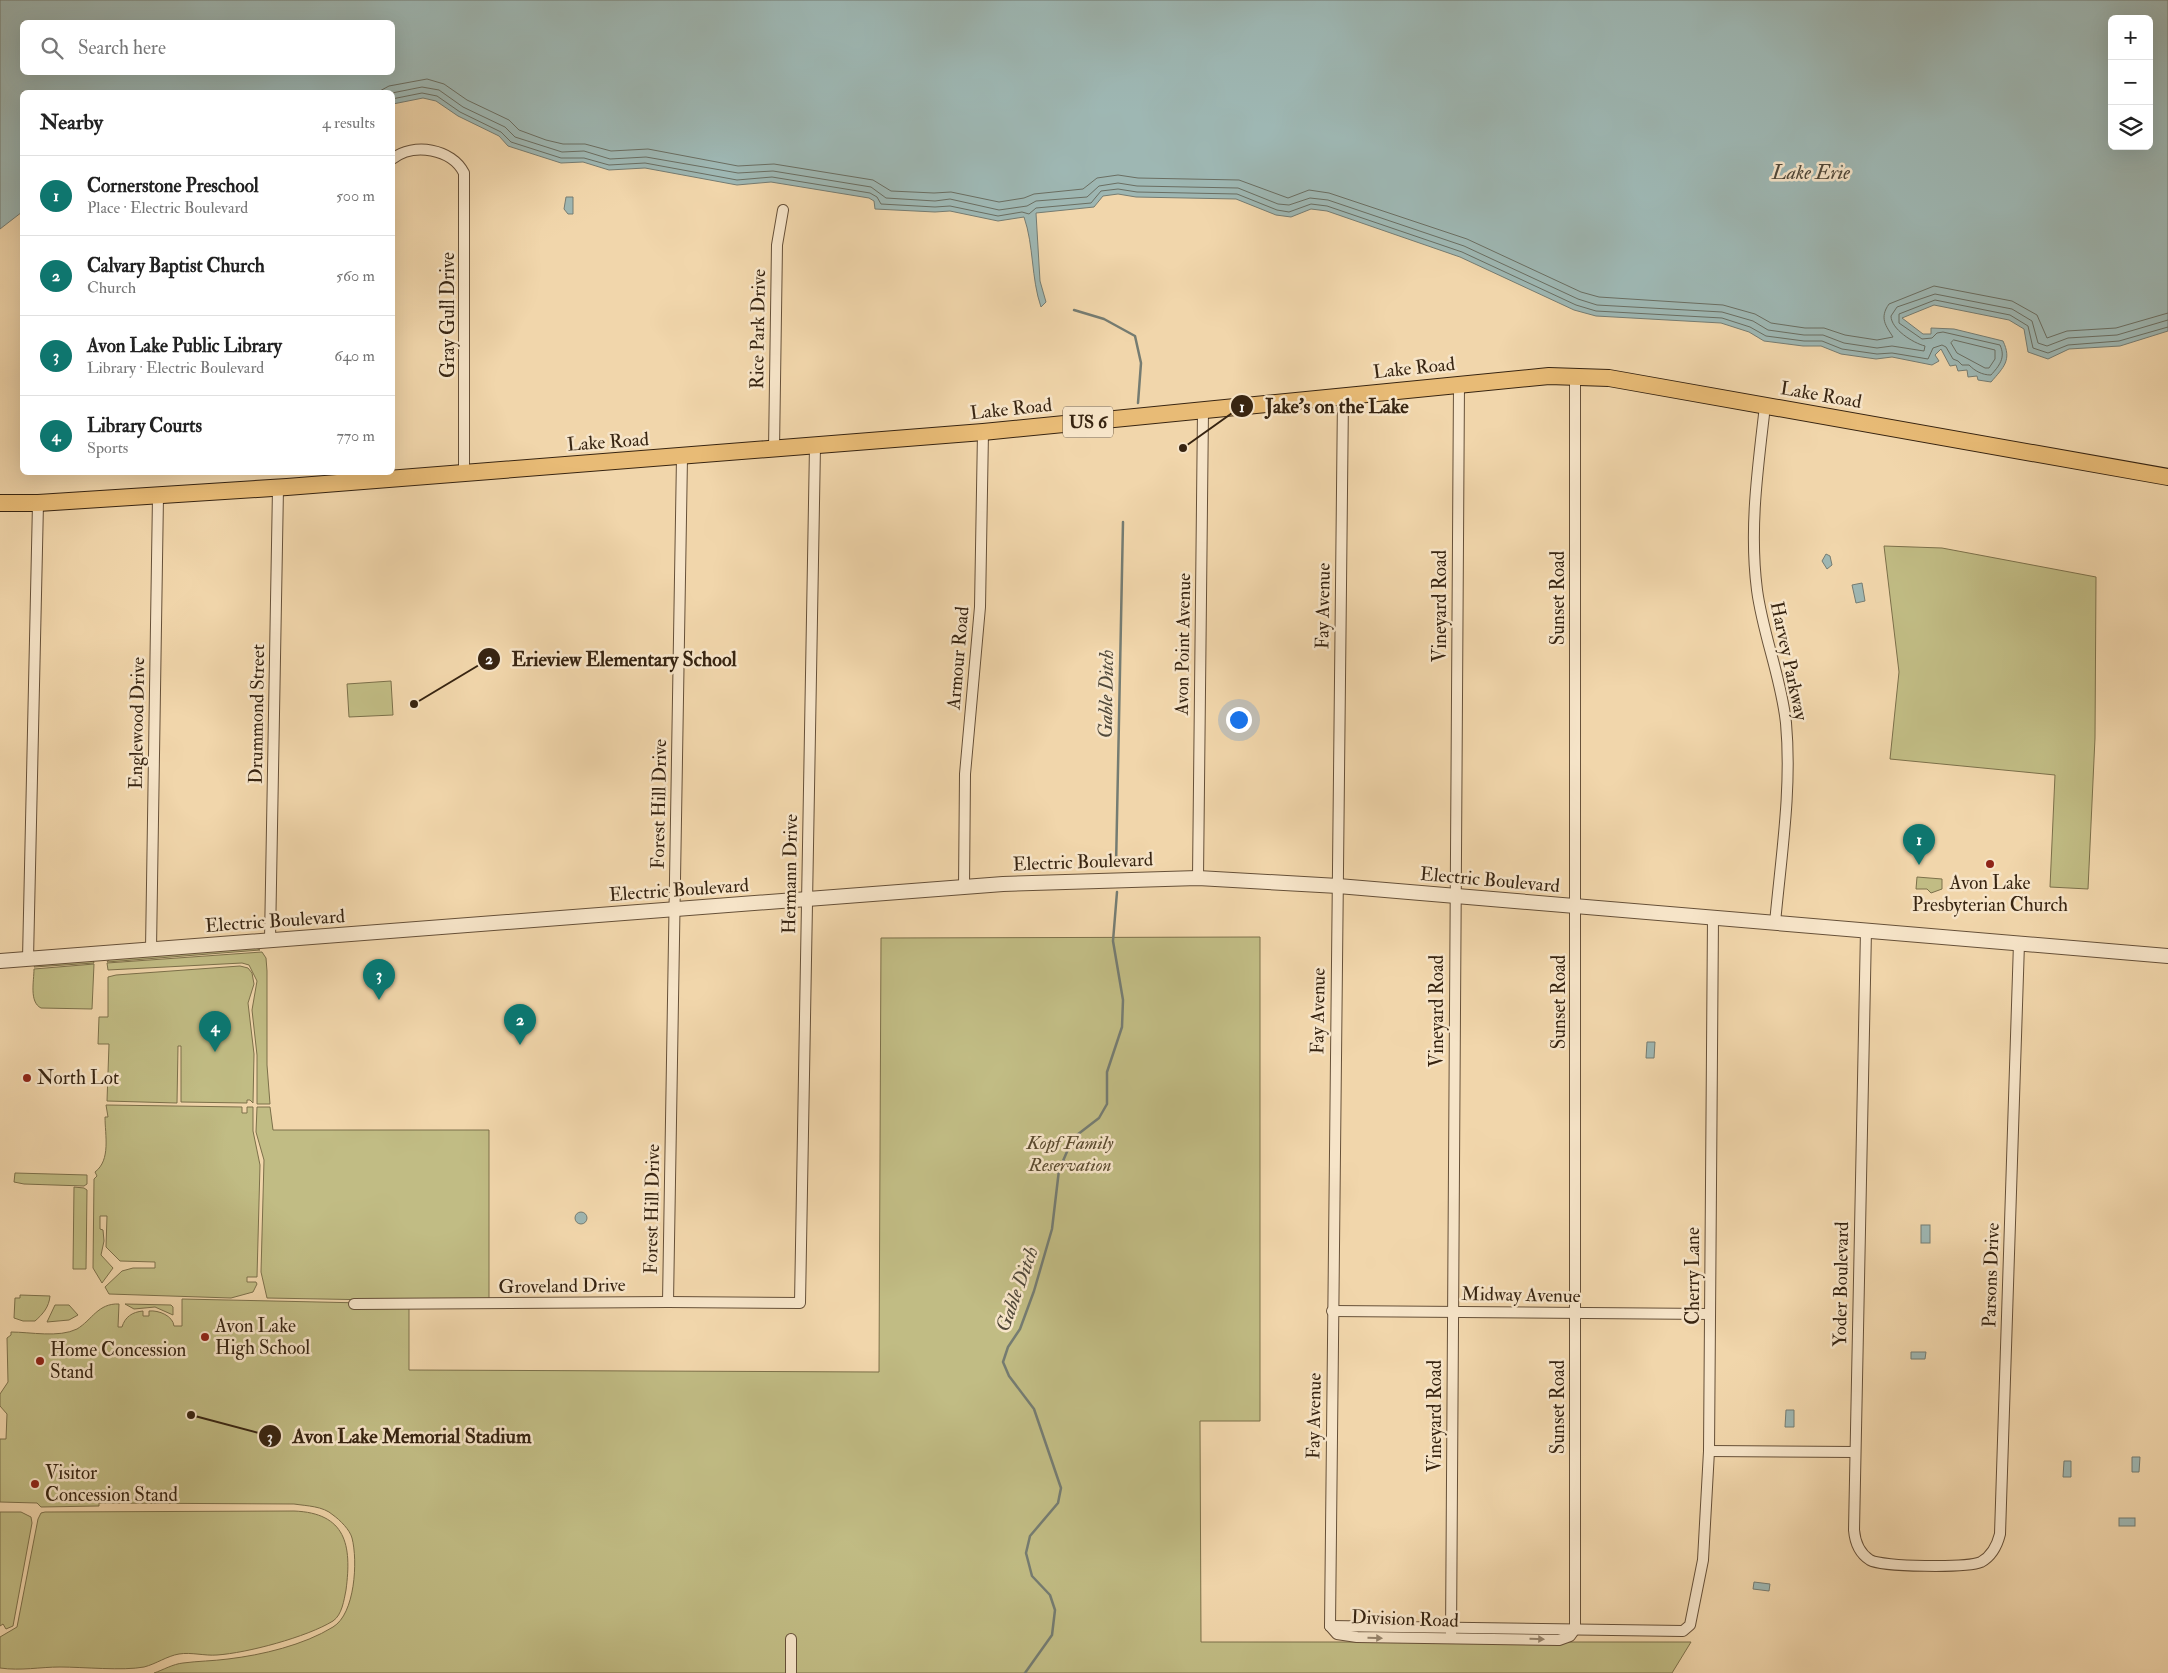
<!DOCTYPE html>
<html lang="en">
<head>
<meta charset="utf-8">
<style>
	:root { --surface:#fff; --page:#f2f2f2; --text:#222; --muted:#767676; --line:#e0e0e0; --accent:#0f766e }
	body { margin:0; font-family:"IM FELL Double Pica",serif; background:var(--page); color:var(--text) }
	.controls { position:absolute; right:15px; top:15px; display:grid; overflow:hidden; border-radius:8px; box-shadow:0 5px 20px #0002 }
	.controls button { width:45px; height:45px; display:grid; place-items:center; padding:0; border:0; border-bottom:1px solid var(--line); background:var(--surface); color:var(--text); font:25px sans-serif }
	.you { position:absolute; left:1238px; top:719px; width:18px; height:18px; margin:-12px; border:4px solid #fff; border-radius:50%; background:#1a73e8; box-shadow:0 0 0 8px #1a73e833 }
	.badge { display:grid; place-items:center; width:32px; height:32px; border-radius:50%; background:var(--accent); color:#fff; font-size:16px; font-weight:700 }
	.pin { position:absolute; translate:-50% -41px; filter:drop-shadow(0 1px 2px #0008) }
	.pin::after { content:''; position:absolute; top:26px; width:18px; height:15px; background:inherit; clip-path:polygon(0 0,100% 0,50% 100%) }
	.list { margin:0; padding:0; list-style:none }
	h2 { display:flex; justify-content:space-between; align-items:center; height:65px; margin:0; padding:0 20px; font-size:21px }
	h2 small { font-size:16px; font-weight:400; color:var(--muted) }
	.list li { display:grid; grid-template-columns:32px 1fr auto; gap:15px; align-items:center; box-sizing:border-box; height:80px; padding:0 20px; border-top:1px solid var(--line) }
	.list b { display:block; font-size:19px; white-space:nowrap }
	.list p { margin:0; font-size:16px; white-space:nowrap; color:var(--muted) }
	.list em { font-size:16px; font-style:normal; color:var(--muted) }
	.icon { flex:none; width:28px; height:28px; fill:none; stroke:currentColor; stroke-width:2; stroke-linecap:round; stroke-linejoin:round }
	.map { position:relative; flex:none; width:2168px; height:1673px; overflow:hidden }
	.search { position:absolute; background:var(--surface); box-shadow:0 5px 20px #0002; left:20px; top:20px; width:375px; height:55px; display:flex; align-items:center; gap:12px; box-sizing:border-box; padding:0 18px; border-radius:8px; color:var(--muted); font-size:19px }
	.panel { position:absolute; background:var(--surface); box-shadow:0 5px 20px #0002; left:20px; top:90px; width:375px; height:385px; border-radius:8px }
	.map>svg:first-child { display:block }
	.green { fill:#c1bc84; stroke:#7c704a }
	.water { fill:#9eb7b3; stroke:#757c72; fill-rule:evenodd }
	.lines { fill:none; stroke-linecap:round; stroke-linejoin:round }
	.shore { stroke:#6a6e62; stroke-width:1 }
	.stream { stroke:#757c72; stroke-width:2.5 }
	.minor-casing { stroke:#665038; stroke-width:12 }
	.tertiary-casing { stroke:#665038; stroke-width:16 }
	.primary-casing { stroke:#372411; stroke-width:18 }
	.minor { stroke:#f6e4c8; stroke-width:10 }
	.tertiary { stroke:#f6e4c8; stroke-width:14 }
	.primary { stroke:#e8bb76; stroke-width:16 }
	.oneway { fill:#96846c }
	.poi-dot { fill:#8f2418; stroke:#f6e4c8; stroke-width:2 }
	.labels { text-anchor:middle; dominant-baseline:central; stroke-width:5; stroke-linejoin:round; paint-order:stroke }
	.shield { fill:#f6e4c8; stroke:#705e48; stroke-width:1 }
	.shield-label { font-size:18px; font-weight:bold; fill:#372411 }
	.street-label { font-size:19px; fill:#372411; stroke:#f6e4c8 }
	.poi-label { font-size:19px; fill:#372411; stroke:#f6e4c8; text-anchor:start }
	.park-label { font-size:19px; font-style:italic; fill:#5a4a2e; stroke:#f6e4c8 }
	.water-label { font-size:20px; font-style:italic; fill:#51493a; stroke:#f6e4c8 }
	.leader { fill:none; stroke:#372411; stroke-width:2 }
	.callout-dot { fill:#372411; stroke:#f6e4c8; stroke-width:2 }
	.mark-label { font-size:15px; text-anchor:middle; font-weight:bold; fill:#fff }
	.callout-label { font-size:20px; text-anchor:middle; font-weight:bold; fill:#372411; stroke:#f6e4c8; stroke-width:5; stroke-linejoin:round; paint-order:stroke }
</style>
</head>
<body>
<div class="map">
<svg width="2168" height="1673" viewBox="0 0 2168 1673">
	<rect width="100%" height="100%" fill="#f1d6ab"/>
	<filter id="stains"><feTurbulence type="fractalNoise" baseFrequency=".004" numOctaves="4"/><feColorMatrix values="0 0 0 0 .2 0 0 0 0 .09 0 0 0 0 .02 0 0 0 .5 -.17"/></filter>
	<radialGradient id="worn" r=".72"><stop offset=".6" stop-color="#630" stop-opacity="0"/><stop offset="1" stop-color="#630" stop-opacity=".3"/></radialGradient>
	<!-- green -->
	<g class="green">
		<polygon points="1884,546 1942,548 2096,577 2095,738 2088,889 2050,887 2055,775 1890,759 1899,672"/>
		<polygon points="391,681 393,715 349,717 347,684"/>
		<polygon points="1917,877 1942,879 1942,889 1931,893 1927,889 1916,889"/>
		<path d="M1260,937V1421H1200L1201,1642H1691L1672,1673H154C163,1670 173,1664 183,1663C198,1661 213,1661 228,1659C262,1655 304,1645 333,1627C355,1614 358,1561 352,1538C350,1530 340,1520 333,1515C323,1506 307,1506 294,1504L99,1503V1506L41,1507L37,1503L0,1502V1439H6L7,1414L0,1406V1394L8,1382L7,1338L11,1335V1332C30,1332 59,1338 77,1329C92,1320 98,1303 119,1304L118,1327H122C125,1317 132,1312 143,1311V1316H149V1311C159,1310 173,1316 174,1326H182V1299L409,1304V1370L879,1372L881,938Z"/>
		<polygon points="254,947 260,950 107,962 110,958"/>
		<polygon points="262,952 266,958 267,971 267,1065 270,1104 257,1104 257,1055 252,1010 257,981 249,965 242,963 108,970 107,963"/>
		<polygon points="93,960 94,963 34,967 36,964"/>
		<path d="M94,964L92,1009L41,1008C29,1002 34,981 34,969Z"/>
		<polygon points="240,966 248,968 252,973 254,984 248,1003 254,1054 253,1103 250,1100 247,1100 247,1103 181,1102 181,1046 178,1046 177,1103 107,1101 109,1044 98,1044 99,1017 108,1017 108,977 116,975"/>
		<path d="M106,1105L242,1107V1113H247V1107H253V1131L260,1165L257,1277H247V1282H256L257,1284L253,1292L231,1298L109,1294L105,1287L122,1271L133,1268H155V1262L120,1261L106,1247L107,1216H100V1229L103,1230L104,1241L101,1255L113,1268L102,1283L93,1268L94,1179L97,1176L95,1172C111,1160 105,1135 105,1117H108Z"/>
		<polygon points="257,1107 270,1107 273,1130 489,1130 489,1302 267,1298 261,1272 264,1160 256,1132"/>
		<polygon points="15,1173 87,1175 87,1184 84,1186 24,1184 14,1182"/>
		<polygon points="74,1187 84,1188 87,1190 86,1269 73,1269"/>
		<path d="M20,1295L50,1296C49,1307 43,1314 35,1321H23L14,1318L15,1298H20Z"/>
		<polygon points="125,1304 171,1305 173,1307 173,1315 155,1307 134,1309"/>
		<polygon points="55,1305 69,1305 78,1315 69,1320 47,1322"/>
		<polygon points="0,1512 21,1512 31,1517 32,1523 13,1626 6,1629 3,1624 0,1626"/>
		<path d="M45,1512L294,1511C346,1513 352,1545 346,1590C344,1600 342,1615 333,1621C307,1637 247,1653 217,1655C205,1656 191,1652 179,1654C167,1656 156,1664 144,1667C123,1671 83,1667 60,1667C40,1667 21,1671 0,1668V1637L17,1627L38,1519L41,1513Z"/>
	</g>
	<!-- water -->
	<g class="water">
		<path d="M0,0H2168V331L2120,346L2069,349L2048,359L2028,352L2024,329L2009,320L1934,305L1902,318L1923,334H1931V328L1954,329L2003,341C2012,360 2004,367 1991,382L1978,380L1977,376L1968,377L1967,370L1958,371L1956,365L1950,366L1941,349L1935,355L1939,361L1932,365L1892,357L1876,359L1841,354L1821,346H1803L1764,341L1749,332L1721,323L1596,316L1574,310L1460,257L1327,211L1311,209L1291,217L1276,215L1236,199L1136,197L1118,194L1103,196L1094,207L1036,213L1040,281L1046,302L1041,307C1031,278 1034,246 1024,217L998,221L950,211L935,212L875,209L874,201L869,198L771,182L737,185L645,168L609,170L583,162L561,163L508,146L499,136L458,116L436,101L423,98L393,104L392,92H22V212L0,229ZM2112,19H2149V146H2112ZM22,22H392V72H22Z"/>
		<polygon points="566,197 573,197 573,214 568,214 564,209"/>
		<polygon points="1826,554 1830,556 1832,565 1827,569 1822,561"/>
		<polygon points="1862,583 1865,601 1856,603 1852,585"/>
		<polygon points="1647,1042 1655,1042 1654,1058 1646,1058"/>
		<circle cx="581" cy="1218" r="6"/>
		<rect x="1921" y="1225" width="9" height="18"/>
		<polygon points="1911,1352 1926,1352 1925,1359 1911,1359"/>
		<polygon points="1786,1410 1794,1410 1794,1427 1785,1427"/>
		<polygon points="2132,1457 2140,1457 2139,1472 2132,1472"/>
		<polygon points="2064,1461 2071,1461 2071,1477 2063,1477"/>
		<rect x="2119" y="1518" width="16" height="8"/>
		<polygon points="1754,1582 1770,1584 1769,1591 1753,1589"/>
	</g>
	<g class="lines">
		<!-- shore -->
		<g class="shore">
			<path d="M378,92L389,86L427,79L444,84L467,100L509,120L519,130L546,140L563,144H585L611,151L648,149L738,166L774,164L873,180L891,191L934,193L951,192L999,202L1024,198L1034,194L1083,189L1097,178L1118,175L1138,178L1239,180L1288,198L1309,190L1329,193L1467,239L1581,292L1599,297L1723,305L1755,314L1771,323L1805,328H1824L1845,335L1877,340L1893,337C1886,326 1879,318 1889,304L1934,286L2012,301L2037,315L2047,338L2067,331L2116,328L2168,313"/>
			<path d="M392,93L422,87L439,90L463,107L505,127L515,137L562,152L584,151L610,159L646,157L738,173L773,171L871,187L886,198L935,201L950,199L999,210L1027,206L1036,201L1087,197L1099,186L1118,183L1137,186L1238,188L1278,204L1289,205L1310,198L1328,200L1464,246L1578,299L1597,305L1722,312L1753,321L1768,330L1804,335H1823L1844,343L1877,348L1892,346L1924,351L1925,346C1913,343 1891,329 1891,316L1897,307L1935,294L2012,309L2032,321L2038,343L2047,346L2068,338L2117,335L2168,320"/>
			<path d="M392,99L422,93L437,96L460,112L501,132L511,142L561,158H584L609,165L645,163L737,180L772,177L870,193L877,197L881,204L935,207L950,206L998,216L1022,212L1029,214L1036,208L1091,203L1101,191L1118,189L1137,192L1237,194L1277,210L1289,212L1311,204L1327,206L1462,252L1576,305L1596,311L1722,318L1750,327L1766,336L1804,341H1822L1842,349L1877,354L1892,353L1928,359L1933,348L1942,345L1946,347L1953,359L1958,361L1962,365H1969C1975,371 1982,375 1991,375C1999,366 2006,358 2000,345L1943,332L1937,333L1932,338L1922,339L1899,323V314L1935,300L2010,315L2028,326L2033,348L2048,353L2068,345L2119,341L2168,327"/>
			<polygon points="1954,340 1995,350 1995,359 1989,368 1985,368 1957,353 1951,343"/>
		</g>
		<!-- stream -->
		<g class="stream">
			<polyline points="1074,310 1104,319 1135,336 1141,363 1138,403"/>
			<polyline points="1116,867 1123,522"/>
			<polyline points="1025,1673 1052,1635 1055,1610 1050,1595 1032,1576 1026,1553 1030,1536 1058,1503 1061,1488 1034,1409 1009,1376 1003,1362 1008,1347 1020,1329 1034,1291 1052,1229 1059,1170 1073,1138 1099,1118 1107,1104 1107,1072 1122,1027 1123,1000 1113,941 1117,892"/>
		</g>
		<!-- minor casing -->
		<g class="minor-casing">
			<g id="minor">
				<path d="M392,159C414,142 452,149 464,173V473"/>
				<path d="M1765,406C1758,467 1749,528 1757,590C1763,635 1781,677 1786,723C1792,789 1781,857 1775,923"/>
				<polyline points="774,450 777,245 783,210"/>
				<polyline points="1198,878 1203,410"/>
				<polyline points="964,887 965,774 980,607 983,432"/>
				<path d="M1866,930L1854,1530C1855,1542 1859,1553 1870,1560C1882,1567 1967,1568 1981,1562C1992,1556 1997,1546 2000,1534L2019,943"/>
				<polyline points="270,940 278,488"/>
				<polyline points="151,949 158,496"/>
				<polyline points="28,959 38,503"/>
				<polyline points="668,1302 682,457"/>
				<polyline points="354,1304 668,1302 800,1303 815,446"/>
				<polyline points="1332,1311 1710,1314"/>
				<polyline points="1709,1451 1855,1452"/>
				<polyline points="1330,1626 1343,396"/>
				<polyline points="1330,1626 1683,1631 1690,1625 1703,1560 1709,1451 1713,917"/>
				<polyline points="1330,1626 1337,1634 1357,1637 1559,1640 1570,1636 1575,1629"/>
				<polyline points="1575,1629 1575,376"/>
				<polyline points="1451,1638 1459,384"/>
				<polyline points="791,1673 791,1639"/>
			</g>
		</g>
		<!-- tertiary casing -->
		<g class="tertiary-casing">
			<polyline id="tertiary" points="0,961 1003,884 1198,878 1338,886 2168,956"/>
		</g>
		<!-- primary casing -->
		<g class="primary-casing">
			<polyline id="primary" points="0,503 38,503 287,487 983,432 1549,376 1609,378 2168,477"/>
		</g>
		<!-- minor -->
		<use href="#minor" class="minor"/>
		<!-- tertiary -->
		<use href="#tertiary" class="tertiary"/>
		<!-- primary -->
		<use href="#primary" class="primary"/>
	</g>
	<!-- one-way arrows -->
	<defs><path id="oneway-solid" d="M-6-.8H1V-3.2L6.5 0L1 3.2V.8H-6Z" transform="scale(1.25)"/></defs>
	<g class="oneway">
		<use href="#oneway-solid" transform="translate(1375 1638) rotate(1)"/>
		<use href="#oneway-solid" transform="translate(1537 1639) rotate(1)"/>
	</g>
	<!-- markers -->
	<g class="poi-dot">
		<circle cx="1990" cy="864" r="5"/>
		<circle cx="27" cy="1078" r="5"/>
		<circle cx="205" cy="1337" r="5"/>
		<circle cx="40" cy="1361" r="5"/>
		<circle cx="35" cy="1484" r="5"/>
	</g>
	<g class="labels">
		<!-- shield labels -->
		<rect class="shield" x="1063" y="406.5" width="50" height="31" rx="4"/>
		<g class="shield-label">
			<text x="1088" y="422">US 6</text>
		</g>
		<!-- street labels -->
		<g class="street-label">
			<text transform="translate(448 315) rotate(-90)">Gray Gull Drive</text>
			<text transform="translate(758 329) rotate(-89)">Rice Park Drive</text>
			<text transform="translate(1414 368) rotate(-6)">Lake Road</text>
			<text transform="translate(1821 395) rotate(10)">Lake Road</text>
			<text transform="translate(1011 409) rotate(-6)">Lake Road</text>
			<text transform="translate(608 442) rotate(-4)">Lake Road</text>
			<text transform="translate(1558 598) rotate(-90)">Sunset Road</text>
			<text transform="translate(1323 606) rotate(-89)">Fay Avenue</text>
			<text transform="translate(1440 606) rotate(-90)">Vineyard Road</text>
			<text transform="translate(1183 644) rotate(-89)">Avon Point Avenue</text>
			<text transform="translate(958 658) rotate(-85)">Armour Road</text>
			<text transform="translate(1789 661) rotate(78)">Harvey Parkway</text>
			<text transform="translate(257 714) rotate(-89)">Drummond Street</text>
			<text transform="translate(137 723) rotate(-89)">Englewood Drive</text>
			<text transform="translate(659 804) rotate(-89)">Forest Hill Drive</text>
			<text transform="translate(1083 862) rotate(-2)">Electric Boulevard</text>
			<text transform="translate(790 874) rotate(-89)">Hermann Drive</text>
			<text transform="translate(1490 880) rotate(5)">Electric Boulevard</text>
			<text transform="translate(679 890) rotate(-4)">Electric Boulevard</text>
			<text transform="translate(275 921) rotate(-4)">Electric Boulevard</text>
			<text transform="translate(1559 1002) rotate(-90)">Sunset Road</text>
			<text transform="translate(1318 1011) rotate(-89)">Fay Avenue</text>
			<text transform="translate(1437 1011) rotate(-90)">Vineyard Road</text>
			<text transform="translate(652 1209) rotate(-89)">Forest Hill Drive</text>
			<text transform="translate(1991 1275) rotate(-88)">Parsons Drive</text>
			<text transform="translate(1693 1276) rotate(-90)">Cherry Lane</text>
			<text transform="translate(1841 1284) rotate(-89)">Yoder Boulevard</text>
			<text transform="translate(562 1286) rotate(-1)">Groveland Drive</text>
			<text transform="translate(1521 1295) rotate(1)">Midway Avenue</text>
			<text transform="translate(1558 1407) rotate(-90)">Sunset Road</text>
			<text transform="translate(1314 1416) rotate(-89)">Fay Avenue</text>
			<text transform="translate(1435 1416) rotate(-90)">Vineyard Road</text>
			<text transform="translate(1405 1619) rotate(2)">Division Road</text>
		</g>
		<!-- poi labels -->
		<g class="poi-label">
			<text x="1990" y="883" text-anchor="middle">Avon Lake<tspan x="1990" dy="22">Presbyterian Church</tspan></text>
			<text x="37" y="1078">North Lot</text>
			<text x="215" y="1326">Avon Lake<tspan x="215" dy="22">High School</tspan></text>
			<text x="50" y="1350">Home Concession<tspan x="50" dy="22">Stand</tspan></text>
			<text x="45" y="1473">Visitor<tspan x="45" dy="22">Concession Stand</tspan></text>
		</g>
		<!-- park labels -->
		<g class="park-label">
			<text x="1070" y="1143">Kopf Family<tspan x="1070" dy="22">Reservation</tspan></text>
		</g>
		<!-- water labels -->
		<g class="water-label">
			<text x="1811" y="172">Lake Erie</text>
			<text transform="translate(1106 694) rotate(-89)">Gable Ditch</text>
			<text transform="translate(1017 1289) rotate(-70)">Gable Ditch</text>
		</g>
	</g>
	<!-- callouts -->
	<path class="leader" d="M1183 448L1242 406M414 704L489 659M191 1415L270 1436"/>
	<g class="callout-dot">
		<circle cx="1183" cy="448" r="5"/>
		<circle cx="414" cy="704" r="5"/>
		<circle cx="191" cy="1415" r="5"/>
		<circle cx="1242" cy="406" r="12"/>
		<circle cx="489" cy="659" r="12"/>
		<circle cx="270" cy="1436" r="12"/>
	</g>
	<g class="mark-label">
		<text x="1242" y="412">1</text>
		<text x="489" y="664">2</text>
		<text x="270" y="1442">3</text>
	</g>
	<g class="callout-label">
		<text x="1337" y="413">Jake's on the Lake</text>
		<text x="624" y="666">Erieview Elementary School</text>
		<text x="412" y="1443">Avon Lake Memorial Stadium</text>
	</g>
	<rect width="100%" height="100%" filter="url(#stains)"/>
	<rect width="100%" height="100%" fill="url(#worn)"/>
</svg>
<div class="controls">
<button>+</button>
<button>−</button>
<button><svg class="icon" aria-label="layers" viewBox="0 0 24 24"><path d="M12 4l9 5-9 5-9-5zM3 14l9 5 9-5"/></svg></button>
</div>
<div class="you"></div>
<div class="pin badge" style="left:1919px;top:865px">1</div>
<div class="pin badge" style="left:520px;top:1045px">2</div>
<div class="pin badge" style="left:379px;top:1000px">3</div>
<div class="pin badge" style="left:215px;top:1052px">4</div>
<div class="search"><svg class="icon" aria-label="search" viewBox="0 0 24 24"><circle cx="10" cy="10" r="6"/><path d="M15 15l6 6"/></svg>Search here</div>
<section class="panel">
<h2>Nearby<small>4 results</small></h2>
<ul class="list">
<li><span class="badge">1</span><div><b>Cornerstone Preschool</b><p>Place · Electric Boulevard</p></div><em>500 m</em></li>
<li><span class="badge">2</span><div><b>Calvary Baptist Church</b><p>Church</p></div><em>560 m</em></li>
<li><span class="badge">3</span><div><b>Avon Lake Public Library</b><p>Library · Electric Boulevard</p></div><em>640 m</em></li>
<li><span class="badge">4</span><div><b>Library Courts</b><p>Sports</p></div><em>770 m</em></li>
</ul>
</section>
</div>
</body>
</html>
